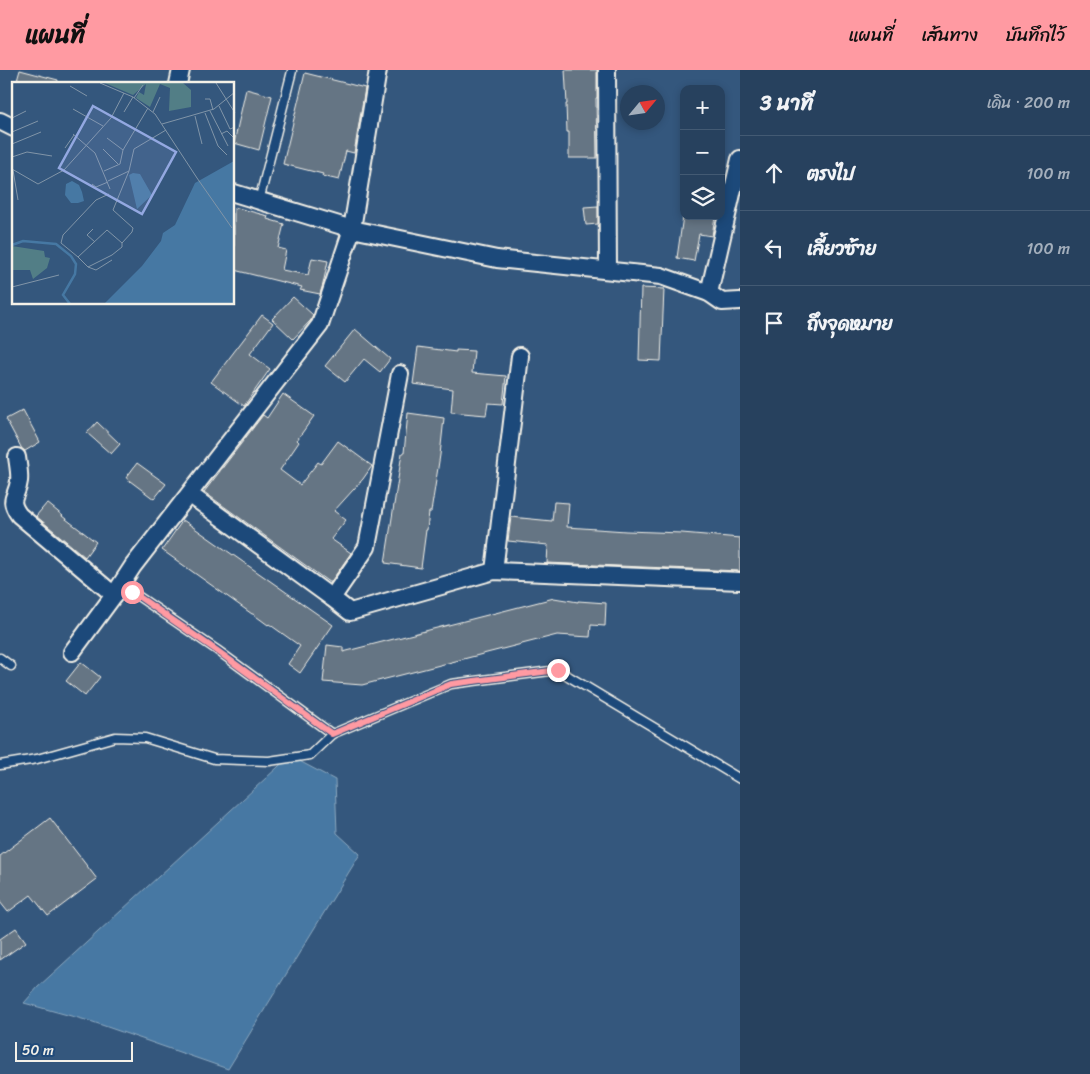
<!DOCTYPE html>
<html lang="th">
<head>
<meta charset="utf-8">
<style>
	:root { --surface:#27415e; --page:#334c67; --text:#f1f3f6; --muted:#a4afbc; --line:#435a73; --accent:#ff9aa2 }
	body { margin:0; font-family:Sriracha,"Playpen Sans Thai",sans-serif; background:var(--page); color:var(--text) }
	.controls { position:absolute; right:15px; top:15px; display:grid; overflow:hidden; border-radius:10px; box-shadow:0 2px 8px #0003 }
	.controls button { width:45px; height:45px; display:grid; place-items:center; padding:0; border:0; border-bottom:1px solid var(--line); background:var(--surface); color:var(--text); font:25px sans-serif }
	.compass { position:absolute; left:620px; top:15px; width:45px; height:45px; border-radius:50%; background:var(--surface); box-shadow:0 2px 8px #0003; rotate:61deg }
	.scale { position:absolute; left:15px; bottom:12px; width:118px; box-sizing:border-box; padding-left:5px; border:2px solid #f4f1e8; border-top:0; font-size:14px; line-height:18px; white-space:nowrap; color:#f4f1e8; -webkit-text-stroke:4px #1f4a7a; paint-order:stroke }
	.stop { position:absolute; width:15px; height:15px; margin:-11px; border:4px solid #ff9aa2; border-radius:50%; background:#fff }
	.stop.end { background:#ff9aa2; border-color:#fff; box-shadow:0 1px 5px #0008 }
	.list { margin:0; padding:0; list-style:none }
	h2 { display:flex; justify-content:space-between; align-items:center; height:65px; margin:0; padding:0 20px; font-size:21px }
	h2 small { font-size:16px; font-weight:400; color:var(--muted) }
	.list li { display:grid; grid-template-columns:32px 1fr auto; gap:15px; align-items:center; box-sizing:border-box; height:75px; padding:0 20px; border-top:1px solid var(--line) }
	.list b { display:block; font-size:19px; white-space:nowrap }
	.list em { font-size:16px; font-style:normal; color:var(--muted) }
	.icon { flex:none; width:28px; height:28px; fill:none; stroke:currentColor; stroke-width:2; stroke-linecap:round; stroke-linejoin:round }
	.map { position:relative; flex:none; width:740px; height:1004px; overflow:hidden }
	header { display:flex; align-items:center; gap:30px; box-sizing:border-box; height:70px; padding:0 25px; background:var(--accent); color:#111 }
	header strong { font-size:24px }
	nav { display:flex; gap:28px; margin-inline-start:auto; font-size:18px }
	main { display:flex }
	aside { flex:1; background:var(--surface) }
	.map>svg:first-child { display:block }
	.water { fill:#4678a3; stroke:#8ca8bf }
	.building { fill:#657484; stroke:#f4f1e8 }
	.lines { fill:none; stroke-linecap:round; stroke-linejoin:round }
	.service-casing { stroke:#f4f1e8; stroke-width:11 }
	.minor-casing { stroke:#f4f1e8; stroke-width:20 }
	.service { stroke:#1f4a7a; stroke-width:8 }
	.minor { stroke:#1f4a7a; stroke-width:16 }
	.route { stroke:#ff9aa2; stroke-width:6 }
	.inset-river { fill:none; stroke:#4678a3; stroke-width:2.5 }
	.inset-road { fill:none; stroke:#8195a8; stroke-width:1 }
	.view { fill:#93a8e1; fill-opacity:0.15; stroke:#93a8e1; stroke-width:2.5 }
	.inset-edge { fill:none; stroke:#f4f1e8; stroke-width:2.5 }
</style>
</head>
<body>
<header>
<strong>แผนที่</strong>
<nav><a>แผนที่</a><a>เส้นทาง</a><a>บันทึกไว้</a></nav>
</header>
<main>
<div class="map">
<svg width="740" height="1004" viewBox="0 0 740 1004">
	<rect width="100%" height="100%" fill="#34577d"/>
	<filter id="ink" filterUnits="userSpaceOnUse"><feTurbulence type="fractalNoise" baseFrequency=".02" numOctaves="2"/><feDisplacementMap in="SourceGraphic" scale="10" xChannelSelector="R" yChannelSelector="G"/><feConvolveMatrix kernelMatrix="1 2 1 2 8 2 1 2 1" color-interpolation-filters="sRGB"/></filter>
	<g filter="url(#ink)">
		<!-- water -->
		<polygon class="water" points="290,686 335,710 337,763 360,784 228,999 93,952 24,933 38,917"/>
		<!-- building -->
		<g class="building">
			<polygon points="20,0 58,10 57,14 16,14"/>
			<polygon points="565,0 597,0 597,28 596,28 597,88 569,88 569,62 567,62 566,34 567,34"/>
			<polygon points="305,3 365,18 354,83 346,81 339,110 322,106 323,104 283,94"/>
			<polygon points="246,19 272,26 259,80 234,73"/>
			<polygon points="598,136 598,154 586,155 584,137"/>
			<polygon points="234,137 268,146 267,149 284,154 278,178 286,180 282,200 308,205 312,188 328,191 323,214 320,224 300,220 302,217 234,200"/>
			<polygon points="683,146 715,146 712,166 699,164 694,191 677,188"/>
			<polygon points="641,218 664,219 661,291 639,290"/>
			<polygon points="293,227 313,245 311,250 293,269 272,249"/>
			<polygon points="262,245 273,253 250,284 270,299 244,336 211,312"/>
			<polygon points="355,259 390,289 380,302 364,289 345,312 325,296"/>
			<polygon points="418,277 456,282 456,280 474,281 472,303 506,306 503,334 488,333 486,345 451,342 453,319 413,314"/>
			<polygon points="283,324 314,346 297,370 299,372 280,400 300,415 318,392 321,394 338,371 372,396 363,409 334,441 346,450 331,469 351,483 330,513 204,422 263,345 267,348"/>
			<polygon points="23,340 40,372 25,381 22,379 6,349"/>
			<polygon points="408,343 444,348 440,385 431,442 429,442 427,460 426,460 421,498 385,493 402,383 404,383"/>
			<polygon points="97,352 120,374 111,384 87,363"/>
			<polygon points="137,393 166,414 154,429 126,408"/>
			<polygon points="554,432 569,433 567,457 626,461 682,463 740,468 740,501 547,493 548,475 508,471 511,447 552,451"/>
			<polygon points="47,433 63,446 62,446 96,472 85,487 36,446"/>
			<polygon points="183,450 333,555 300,603 288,594 300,576 269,554 268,555 253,544 252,544 162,480"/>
			<polygon points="554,528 578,532 578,531 606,533 605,556 591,555 590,567 557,565 362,615 323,612 327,575 343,577 343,582"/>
			<polygon points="81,592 100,607 85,626 66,611"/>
			<polygon points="50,748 97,809 48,846 31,825 8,842 0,832 0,786"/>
			<polygon points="16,858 26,872 0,890 0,869"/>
		</g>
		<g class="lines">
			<!-- service casing -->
			<g class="service-casing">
				<g id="service">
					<polyline points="259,131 292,1"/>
					<polyline points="132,522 217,580 332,664 451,614 558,600 740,709"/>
					<polyline points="0,588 11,596"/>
					<polyline points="0,695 37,689 115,667 145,668 214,689 269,691 310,685 332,664"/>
				</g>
			</g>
			<!-- minor casing -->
			<g class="minor-casing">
				<g id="minor">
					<polyline points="607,0 608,200"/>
					<polyline points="178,14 181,0"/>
					<polyline points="0,51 14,58"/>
					<polyline points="234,123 352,159 497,189 661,206 709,223 722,232 740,231"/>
					<polyline points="709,223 740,89"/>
					<path d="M17,387C18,395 20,404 19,411C17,428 7,428 19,445L114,525"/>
					<polyline points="196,429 332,528 350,542 494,501 740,511"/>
					<polyline points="494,501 520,286"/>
					<polyline points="332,528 367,477 400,304"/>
					<polyline points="72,582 114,525 133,496 320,255 352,159 378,0"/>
				</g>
			</g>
			<!-- service -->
			<use href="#service" class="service"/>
			<!-- minor -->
			<use href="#minor" class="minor"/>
		</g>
	</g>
	<g class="lines" filter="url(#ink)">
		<!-- route -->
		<polyline class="route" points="132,522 216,580 332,664 451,614 558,600"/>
	</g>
	<!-- overview -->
	<g transform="translate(12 12)">
		<rect width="222" height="222" fill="#34577d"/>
		<path d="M93,1H171L179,8V25L157,29L158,6L148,2L138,25L124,16L127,10L132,13L134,2L121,13ZM0,164L32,169L33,175L38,176L35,186L21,197L18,188H0Z" fill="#527e86"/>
		<path d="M222,79V222H92L130,184L149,159L151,151L163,143L183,101ZM121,91L128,92L140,113L125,127L117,93ZM60,99L67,103L70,110L72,119L66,121H59L53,113L54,102Z" fill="#4678a3"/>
		<path class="inset-river" d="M0,163L11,159L44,162L59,174L64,182L63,192L51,213L58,222"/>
		<path class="inset-road" d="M88,1L121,15L143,32L185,96M204,1L223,31M58,4L75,14M122,16L131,3M193,17H198L201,28M207,24L218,47L223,45M61,27L91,44M198,29L216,64M112,30L121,15M141,30L148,15M193,31L206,64L215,73M183,34L190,62M0,36L14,29M150,42L202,27L223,10M0,50L26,39M61,52L83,71L98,107M209,52L215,49L222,56M95,56L111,68M0,62L29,50M53,66L62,53M91,67L106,82M0,75L15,70L40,74M0,87L26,102L52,88L99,36L112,11M1,88L6,118M92,89L108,82L111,68L136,26M185,96L220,146M96,99L117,89L122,67L154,48M80,102L84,105L96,100M97,112L84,118L51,153L49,161L66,175L95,148L110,161L120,150L121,146L101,128L117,89M81,147L75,153L83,160M66,175L76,185L100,173L110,165V161M76,185L84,188L100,178M0,205L47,193"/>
		<path class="view" d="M81,24L164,70L130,132L47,86Z"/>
		<rect width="222" height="222" class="inset-edge"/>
	</g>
</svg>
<div class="controls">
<button>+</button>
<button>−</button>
<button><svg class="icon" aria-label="layers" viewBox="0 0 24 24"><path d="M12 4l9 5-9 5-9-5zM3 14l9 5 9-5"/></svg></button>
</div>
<svg class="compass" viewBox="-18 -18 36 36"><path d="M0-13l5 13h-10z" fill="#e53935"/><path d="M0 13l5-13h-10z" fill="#a4afbc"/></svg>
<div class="scale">50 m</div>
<div class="stop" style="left:132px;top:522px"></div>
<div class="stop end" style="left:558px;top:600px"></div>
</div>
<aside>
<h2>3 นาที<small>เดิน · 200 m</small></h2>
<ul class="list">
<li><svg class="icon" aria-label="ahead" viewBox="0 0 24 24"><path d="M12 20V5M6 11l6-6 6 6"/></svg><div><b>ตรงไป</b></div><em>100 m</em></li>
<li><svg class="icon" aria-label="left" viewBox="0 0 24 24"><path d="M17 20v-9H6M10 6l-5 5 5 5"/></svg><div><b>เลี้ยวซ้าย</b></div><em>100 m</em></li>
<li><svg class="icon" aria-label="arrive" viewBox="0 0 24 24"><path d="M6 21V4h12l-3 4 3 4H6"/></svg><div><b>ถึงจุดหมาย</b></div></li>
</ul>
</aside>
</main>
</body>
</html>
